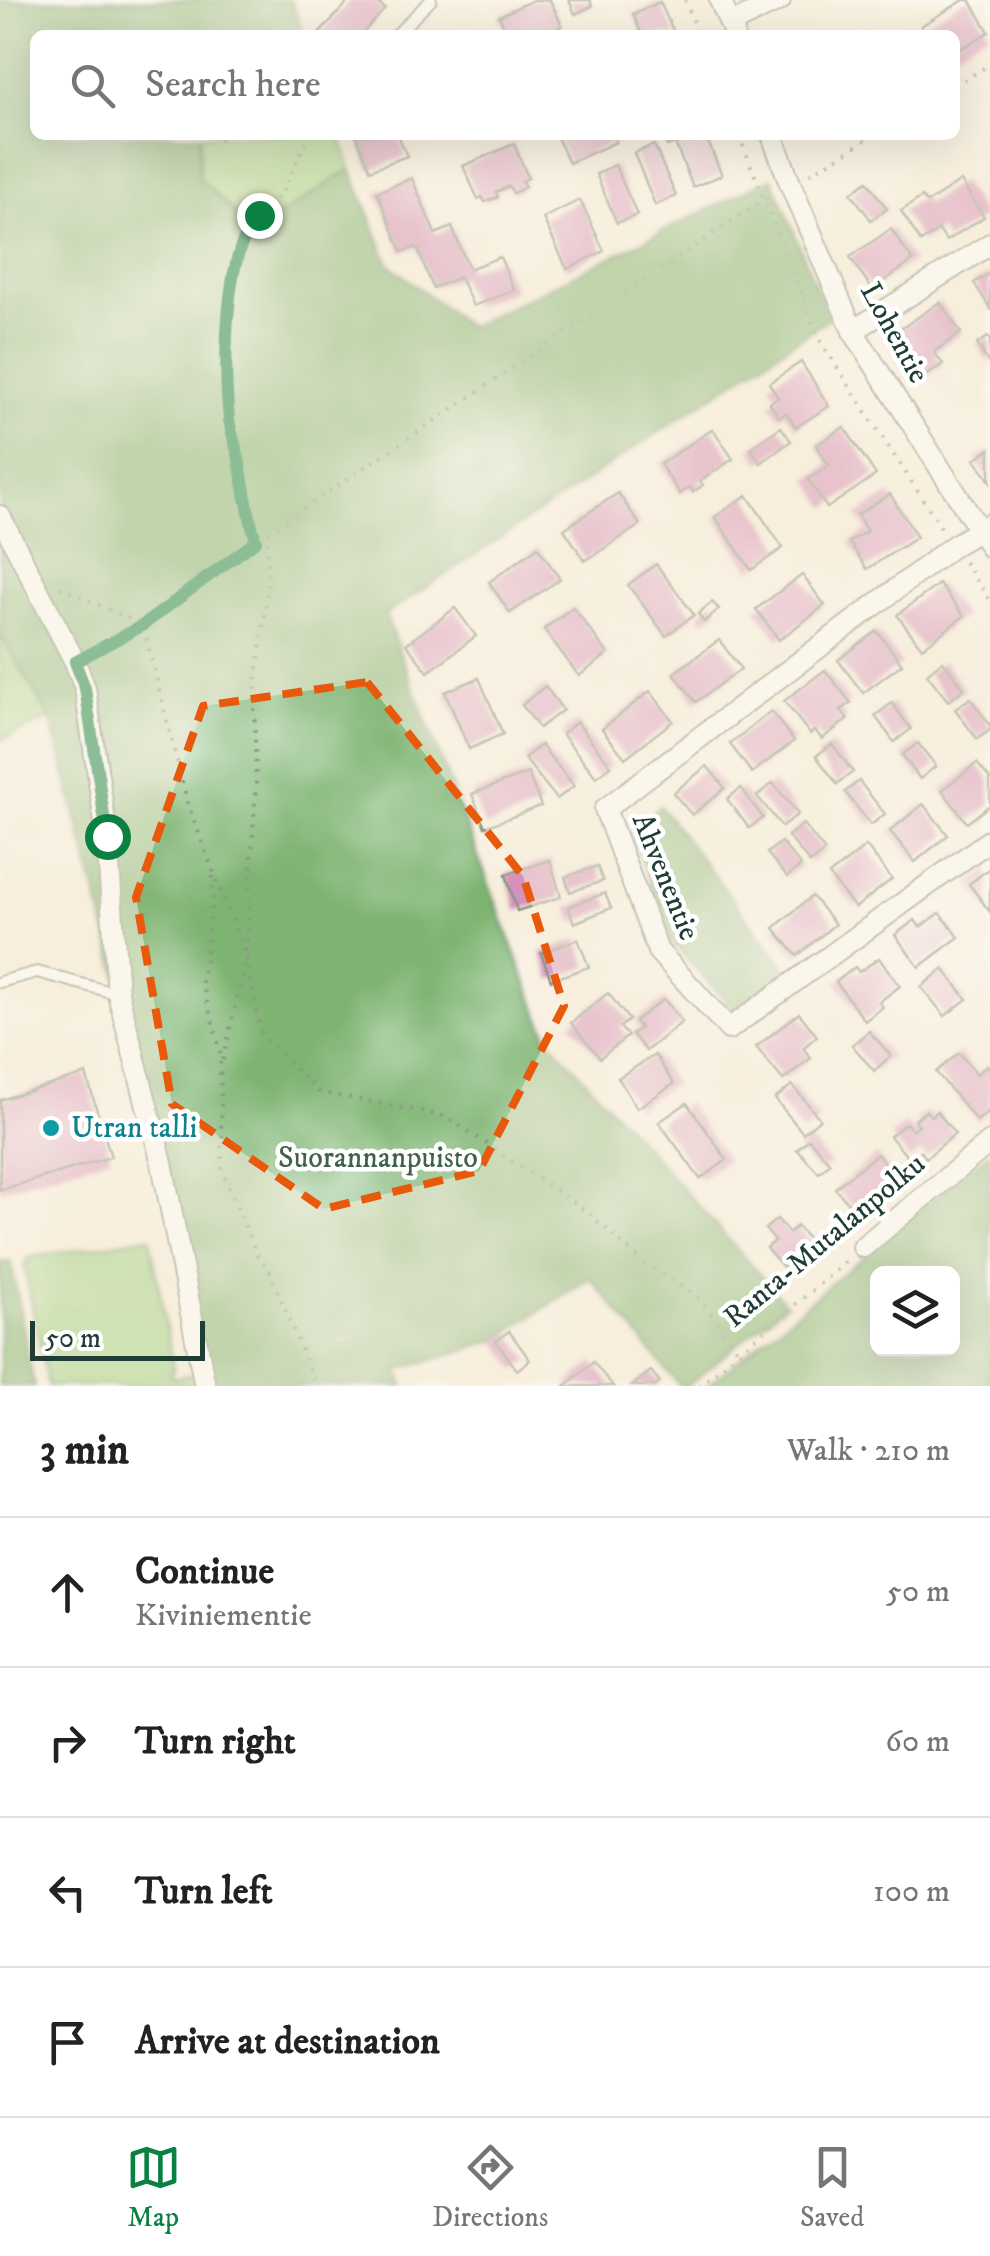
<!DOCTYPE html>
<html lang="en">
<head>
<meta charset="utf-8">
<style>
	:root { --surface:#fff; --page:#f2f2f2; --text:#222; --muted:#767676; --line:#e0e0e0; --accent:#0b8043 }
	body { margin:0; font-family:"IM FELL DW Pica",serif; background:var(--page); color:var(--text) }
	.controls { position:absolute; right:30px; bottom:30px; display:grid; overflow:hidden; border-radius:15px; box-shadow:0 10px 40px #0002 }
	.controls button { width:90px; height:90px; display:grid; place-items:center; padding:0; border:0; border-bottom:2px solid var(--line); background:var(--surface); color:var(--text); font:50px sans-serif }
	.scale { position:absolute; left:30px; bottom:25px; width:175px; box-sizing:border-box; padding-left:10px; border:5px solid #1f3d34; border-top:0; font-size:28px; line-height:35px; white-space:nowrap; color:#1f3d34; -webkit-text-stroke:8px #fff; paint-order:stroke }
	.stop { position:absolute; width:30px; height:30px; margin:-22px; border:8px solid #0b8043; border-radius:50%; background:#fff }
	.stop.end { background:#0b8043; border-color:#fff; box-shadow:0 2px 10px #0008 }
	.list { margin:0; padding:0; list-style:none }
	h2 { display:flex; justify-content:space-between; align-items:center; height:130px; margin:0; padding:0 40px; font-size:42px }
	h2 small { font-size:32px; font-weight:400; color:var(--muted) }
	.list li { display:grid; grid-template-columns:65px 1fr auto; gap:30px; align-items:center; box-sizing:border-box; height:150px; padding:0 40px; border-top:2px solid var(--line) }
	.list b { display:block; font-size:38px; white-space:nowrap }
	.list p { margin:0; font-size:32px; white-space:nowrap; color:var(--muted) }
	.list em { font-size:32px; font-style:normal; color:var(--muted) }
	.icon { flex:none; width:55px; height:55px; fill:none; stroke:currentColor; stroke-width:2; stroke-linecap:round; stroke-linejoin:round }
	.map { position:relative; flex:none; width:990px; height:1386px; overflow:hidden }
	.search { position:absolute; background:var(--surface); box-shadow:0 10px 40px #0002; left:30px; right:30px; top:30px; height:110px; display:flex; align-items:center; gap:25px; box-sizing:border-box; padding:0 35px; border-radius:15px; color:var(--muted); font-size:38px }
	.sheet { height:730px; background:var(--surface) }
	nav { display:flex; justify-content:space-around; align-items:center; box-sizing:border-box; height:140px; border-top:2px solid var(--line); background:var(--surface); font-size:28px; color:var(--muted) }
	nav a { display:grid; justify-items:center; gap:5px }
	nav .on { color:var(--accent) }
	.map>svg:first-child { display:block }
	.green { fill:#9ed283; stroke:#5e885c; stroke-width:2.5 }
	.forest { fill:#7eb471; stroke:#4e7852; stroke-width:2.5; fill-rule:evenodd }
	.building { fill:#d48db9 }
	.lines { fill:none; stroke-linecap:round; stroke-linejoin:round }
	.service-casing { stroke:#8b9688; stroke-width:14 }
	.minor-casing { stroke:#8b9688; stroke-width:24 }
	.path { stroke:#8b9688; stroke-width:4; stroke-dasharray:2.5 8; stroke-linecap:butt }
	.service { stroke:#fff; stroke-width:10 }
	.minor { stroke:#fff; stroke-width:20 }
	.route { stroke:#0b8043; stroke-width:12 }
	.marked { fill:none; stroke:#e8590c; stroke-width:8; stroke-dasharray:20 12; stroke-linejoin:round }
	.culture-dot { fill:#0f9aa8; stroke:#fff; stroke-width:4 }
	.labels { text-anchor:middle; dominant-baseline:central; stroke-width:9; stroke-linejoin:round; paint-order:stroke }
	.street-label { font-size:30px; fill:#1f3d34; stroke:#fff }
	.culture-label { font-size:30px; fill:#0d838f; stroke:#fff; text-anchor:start }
	.park-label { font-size:30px; fill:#3f6248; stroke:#fff }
</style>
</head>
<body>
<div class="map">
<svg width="990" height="1386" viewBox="0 0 990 1386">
	<rect width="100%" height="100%" fill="#fff"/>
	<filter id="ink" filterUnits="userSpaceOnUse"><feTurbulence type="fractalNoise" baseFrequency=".01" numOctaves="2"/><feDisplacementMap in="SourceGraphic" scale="20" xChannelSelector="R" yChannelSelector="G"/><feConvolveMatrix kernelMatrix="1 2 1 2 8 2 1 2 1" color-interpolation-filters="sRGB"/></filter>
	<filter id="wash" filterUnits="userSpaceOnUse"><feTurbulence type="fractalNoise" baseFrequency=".0048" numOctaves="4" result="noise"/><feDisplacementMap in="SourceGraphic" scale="40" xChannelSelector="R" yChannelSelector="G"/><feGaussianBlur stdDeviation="2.25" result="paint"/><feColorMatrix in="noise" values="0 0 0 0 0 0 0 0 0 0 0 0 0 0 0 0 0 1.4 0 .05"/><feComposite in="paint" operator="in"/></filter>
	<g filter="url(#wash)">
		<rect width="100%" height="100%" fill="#f7eedc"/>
		<!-- green -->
		<g class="green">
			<polygon points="200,135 340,135 351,169 254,232 199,178"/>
			<polygon points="0,634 51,719 0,740"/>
			<polygon points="150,1237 174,1371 171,1372 172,1378 200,1373 202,1386 48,1386 24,1264 28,1263 27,1258"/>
		</g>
		<!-- forest -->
		<g class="forest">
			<polygon points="0,0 291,0 304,35 35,35 35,135 200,135 199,178 254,232 351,169 389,264 468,327 772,178 829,318 385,615 548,1038 786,1304 687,1386 680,1386 590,1278 494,1341 399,1370 404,1386 208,1386 124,999 51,719 0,634"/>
			<polygon points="660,806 790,974 735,1011 668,938 633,831"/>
			<path d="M990,1152V1386H707ZM878,1274H952V1348H878Z"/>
			<polygon points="11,1262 34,1386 0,1386 0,1263"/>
		</g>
		<g id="blocks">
			<!-- building -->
			<g class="building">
				<polygon points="350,0 375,0 385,9 361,35 318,35"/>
				<polygon points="533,0 550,0 562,26 543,35 508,35 499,16"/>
				<polygon points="569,0 590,0 592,6 575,14"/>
				<polygon points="964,0 970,0 989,32 955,52 955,35 926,35 921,26"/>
				<polygon points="660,2 675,35 642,35 633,14"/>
				<polygon points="356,135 398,135 407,156 370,170"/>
				<polygon points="556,135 613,135 616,142 569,163"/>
				<polygon points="662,135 705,135 722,175 693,187 675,143 667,146"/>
				<polygon points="514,144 528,178 522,181 525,187 513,193 509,186 496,192 498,197 485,202 482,197 478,199 463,166"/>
				<polygon points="654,145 676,196 655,205 634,153"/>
				<polygon points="615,165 637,215 617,223 596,174"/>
				<polygon points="412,178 435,234 452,227 469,269 500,257 514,290 473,306 460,277 433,288 417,247 402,252 377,192"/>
				<polygon points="867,181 887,209 871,220 851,193"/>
				<polygon points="961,181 984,217 946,241 939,230 921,242 901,211 922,197 927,203"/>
				<polygon points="580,200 604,251 567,269 543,218"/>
				<polygon points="891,229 913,261 872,289 850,257"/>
				<polygon points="990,273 990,308 974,283"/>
				<polygon points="940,302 961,333 934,352 943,364 922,378 892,335"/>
				<polygon points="988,337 990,339 990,365 977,344"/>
				<polygon points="801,362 829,406 796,427 786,413 779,417 770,403 778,397 769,383"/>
				<polygon points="781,427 791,441 761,463 751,448"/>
				<polygon points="844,427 876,475 827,508 808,479 829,465 816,445"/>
				<polygon points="713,429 733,459 700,481 703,485 693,492 690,487 680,494 660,464"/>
				<polygon points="990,449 990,481 975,459"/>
				<polygon points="618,493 640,525 585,561 564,529"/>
				<polygon points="890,494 917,537 867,569 849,542 867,531 857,515"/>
				<polygon points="747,495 783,548 751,570 715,517"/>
				<polygon points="538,547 560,579 510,613 489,582"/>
				<polygon points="656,564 694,615 666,636 628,585"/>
				<polygon points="802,575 825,605 779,640 756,609"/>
				<polygon points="939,584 964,616 922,648 897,615"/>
				<polygon points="712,602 719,609 704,622 698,614"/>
				<polygon points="573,607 608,654 579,676 544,629"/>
				<polygon points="455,608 476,636 428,672 406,644"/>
				<polygon points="877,631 902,664 863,693 838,660"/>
				<polygon points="719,640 741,669 696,702 674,673"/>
				<polygon points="943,661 964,689 948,701 927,674"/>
				<polygon points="825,670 851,703 841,710 848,719 822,739 815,730 810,734 784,701"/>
				<polygon points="479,678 503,734 469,749 445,692"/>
				<polygon points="545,686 563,710 539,728 522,705"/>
				<polygon points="650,691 673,721 625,758 602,729"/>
				<polygon points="970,698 990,725 990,730 977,739 955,709"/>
				<polygon points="892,703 911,729 894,742 875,716"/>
				<polygon points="771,711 794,741 752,773 730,744"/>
				<polygon points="577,722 611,766 596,777 562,734"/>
				<polygon points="918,743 936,766 920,779 902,755"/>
				<polygon points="832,744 853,772 837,784 816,756"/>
				<polygon points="541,745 574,786 557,799 524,758"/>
				<polygon points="977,763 990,779 990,805 967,823 942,790"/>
				<polygon points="707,766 725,788 692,815 673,793"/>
				<polygon points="528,773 541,806 485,827 472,794"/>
				<polygon points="859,781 885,814 871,825 845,792"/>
				<polygon points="773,783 798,814 782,827 757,796"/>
				<polygon points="741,788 763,818 749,828 727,799"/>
				<polygon points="923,804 948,835 915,862 890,831"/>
				<polygon points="803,824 825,851 810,863 788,836"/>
				<polygon points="781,842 801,866 787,877 767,853"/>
				<polygon points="866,846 892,879 855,908 829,875"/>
				<polygon points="550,860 561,897 517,911 506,874"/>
				<polygon points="597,866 603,881 570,892 565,877"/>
				<polygon points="990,868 990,912 969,884"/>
				<polygon points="605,893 611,908 574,923 568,907"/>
				<polygon points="812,896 835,924 797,956 774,928"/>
				<polygon points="940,913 959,937 919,967 895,935 915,920 920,927"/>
				<polygon points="578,939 589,967 551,980 541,953"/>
				<polygon points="879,958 900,986 879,1002 883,1007 865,1021 836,982 855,967 859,972"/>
				<polygon points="943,969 967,999 945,1016 921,987"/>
				<polygon points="608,993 629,1020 620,1027 628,1036 600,1058 571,1023"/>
				<polygon points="664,999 682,1022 646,1051 632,1034 640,1028 635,1021"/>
				<polygon points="799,1013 817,1036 803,1048 811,1058 783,1080 756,1047"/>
				<polygon points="869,1031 891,1056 874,1071 852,1045"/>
				<polygon points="959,1053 977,1074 987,1065 990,1069 990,1110 977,1121 936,1072"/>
				<polygon points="655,1055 674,1084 637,1108 618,1078"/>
				<polygon points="86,1074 111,1157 0,1190 0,1100"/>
				<polygon points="792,1085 820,1119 803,1133 775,1099"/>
				<polygon points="687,1103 727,1160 700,1179 659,1122"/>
				<polygon points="926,1111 931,1116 937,1111 955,1134 926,1158 921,1151 910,1160 890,1136 906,1123 912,1130 919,1125 915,1120"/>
				<polygon points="809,1139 830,1163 819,1173 797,1149"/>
				<polygon points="877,1154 898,1180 883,1193 888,1198 876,1208 872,1204 858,1215 835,1188"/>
				<polygon points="777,1219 789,1233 797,1226 813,1245 801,1256 805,1261 790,1275 766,1248 775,1241 765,1229"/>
				<polygon points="509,1331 530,1360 517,1370 496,1341"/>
				<polygon points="593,1362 613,1386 565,1386"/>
				<polygon points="651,1371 660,1382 656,1386 632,1386"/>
			</g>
		</g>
	</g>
	<g filter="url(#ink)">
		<use href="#blocks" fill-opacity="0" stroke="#8b9688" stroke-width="2.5"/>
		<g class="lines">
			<!-- service casing -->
			<g class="service-casing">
				<g id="service">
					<polyline points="396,35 431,0"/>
					<polyline points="0,982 37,972 118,994"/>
				</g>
			</g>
			<!-- minor casing -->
			<g class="minor-casing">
				<g id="minor">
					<polyline points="720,0 734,33"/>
					<polyline points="731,24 780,0"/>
					<polyline points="772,135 791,186 853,331 990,547"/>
					<polyline points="853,331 990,244"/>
					<polyline points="0,516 75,662 85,688 107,836 118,994 162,1163 205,1386"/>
					<polyline points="990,524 953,546 605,809 658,951 729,1029 990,840"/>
					<polyline points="863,1247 990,1142"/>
				</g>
			</g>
			<!-- path -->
			<g class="path">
				<polyline points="685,0 699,35"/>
				<polyline points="955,86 990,64"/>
				<polyline points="739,135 819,339 942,529"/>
				<polyline points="219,140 230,135"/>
				<polyline points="810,174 874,135"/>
				<polyline points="255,540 245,504 240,461 229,422 228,325 235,269 241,246 259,215 282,193 309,135"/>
				<polyline points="964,562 990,600"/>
				<polyline points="60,587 143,625 188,805 246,957 261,1035 319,1092 445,1116 585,1210 645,1264 700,1298 739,1352"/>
				<polyline points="95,651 143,625 255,541 771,195"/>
				<polyline points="213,876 213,895 202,983 220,1049 222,1171 259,1259 268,1267 316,1386"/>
				<polyline points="246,952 256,784 254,701 268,585 267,533"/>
				<polyline points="223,1060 245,962"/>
				<polyline points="699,1386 848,1260"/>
			</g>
			<!-- service -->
			<use href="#service" class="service"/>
			<!-- minor -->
			<use href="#minor" class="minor"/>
		</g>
	</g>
	<g class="lines" filter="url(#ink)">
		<!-- route -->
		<path class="route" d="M107,836L85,688L75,662L143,625L256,541C248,515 245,491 240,465C238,449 231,435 229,419C224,372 225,295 240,249C244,237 253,226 259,215"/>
	</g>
	<!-- marked area -->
	<path d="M0 0H990V1386H0ZM367,682L523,876L564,1006L479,1171L324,1209L172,1104L136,897L203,706Z" fill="#f7eedc" fill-opacity=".55" fill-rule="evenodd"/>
	<path class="marked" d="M367,682L523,876L564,1006L479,1171L324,1209L172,1104L136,897L203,706Z"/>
	<!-- markers -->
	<circle class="culture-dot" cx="51" cy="1128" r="10"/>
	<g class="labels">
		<!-- street labels -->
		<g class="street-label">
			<text transform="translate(894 333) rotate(61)">Lohentie</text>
			<text transform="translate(665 877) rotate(68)">Ahvenentie</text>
			<text transform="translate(825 1241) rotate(-40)">Ranta-Mutalanpolku</text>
		</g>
		<!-- culture labels -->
		<g class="culture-label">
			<text x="71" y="1128">Utran talli</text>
		</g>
		<!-- park labels -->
		<g class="park-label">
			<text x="378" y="1158">Suorannanpuisto</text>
		</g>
	</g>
</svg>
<div class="controls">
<button><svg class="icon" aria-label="layers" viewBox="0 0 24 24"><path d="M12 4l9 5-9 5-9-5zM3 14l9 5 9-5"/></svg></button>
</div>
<div class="scale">50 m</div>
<div class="stop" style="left:107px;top:836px"></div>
<div class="stop end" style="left:259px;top:215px"></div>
<div class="search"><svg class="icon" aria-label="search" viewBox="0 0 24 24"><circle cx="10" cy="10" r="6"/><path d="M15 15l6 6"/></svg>Search here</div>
</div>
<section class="sheet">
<h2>3 min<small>Walk · 210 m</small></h2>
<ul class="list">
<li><svg class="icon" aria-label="ahead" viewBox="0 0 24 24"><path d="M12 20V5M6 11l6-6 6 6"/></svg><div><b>Continue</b><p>Kiviniementie</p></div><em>50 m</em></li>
<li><svg class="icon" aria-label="right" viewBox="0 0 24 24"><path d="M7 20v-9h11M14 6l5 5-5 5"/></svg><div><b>Turn right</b></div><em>60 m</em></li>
<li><svg class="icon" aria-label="left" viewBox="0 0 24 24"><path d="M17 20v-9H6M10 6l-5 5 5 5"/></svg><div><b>Turn left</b></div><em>100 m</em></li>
<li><svg class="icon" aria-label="arrive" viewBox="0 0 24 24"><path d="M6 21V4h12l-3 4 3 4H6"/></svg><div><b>Arrive at destination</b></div></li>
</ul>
</section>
<nav>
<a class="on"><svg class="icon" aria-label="map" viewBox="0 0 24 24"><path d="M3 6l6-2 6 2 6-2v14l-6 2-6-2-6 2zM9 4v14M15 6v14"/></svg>Map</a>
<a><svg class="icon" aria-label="directions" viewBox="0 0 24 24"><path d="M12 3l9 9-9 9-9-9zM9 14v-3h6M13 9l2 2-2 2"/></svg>Directions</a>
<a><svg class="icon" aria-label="saved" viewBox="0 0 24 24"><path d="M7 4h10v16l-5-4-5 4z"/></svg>Saved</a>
</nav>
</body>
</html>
